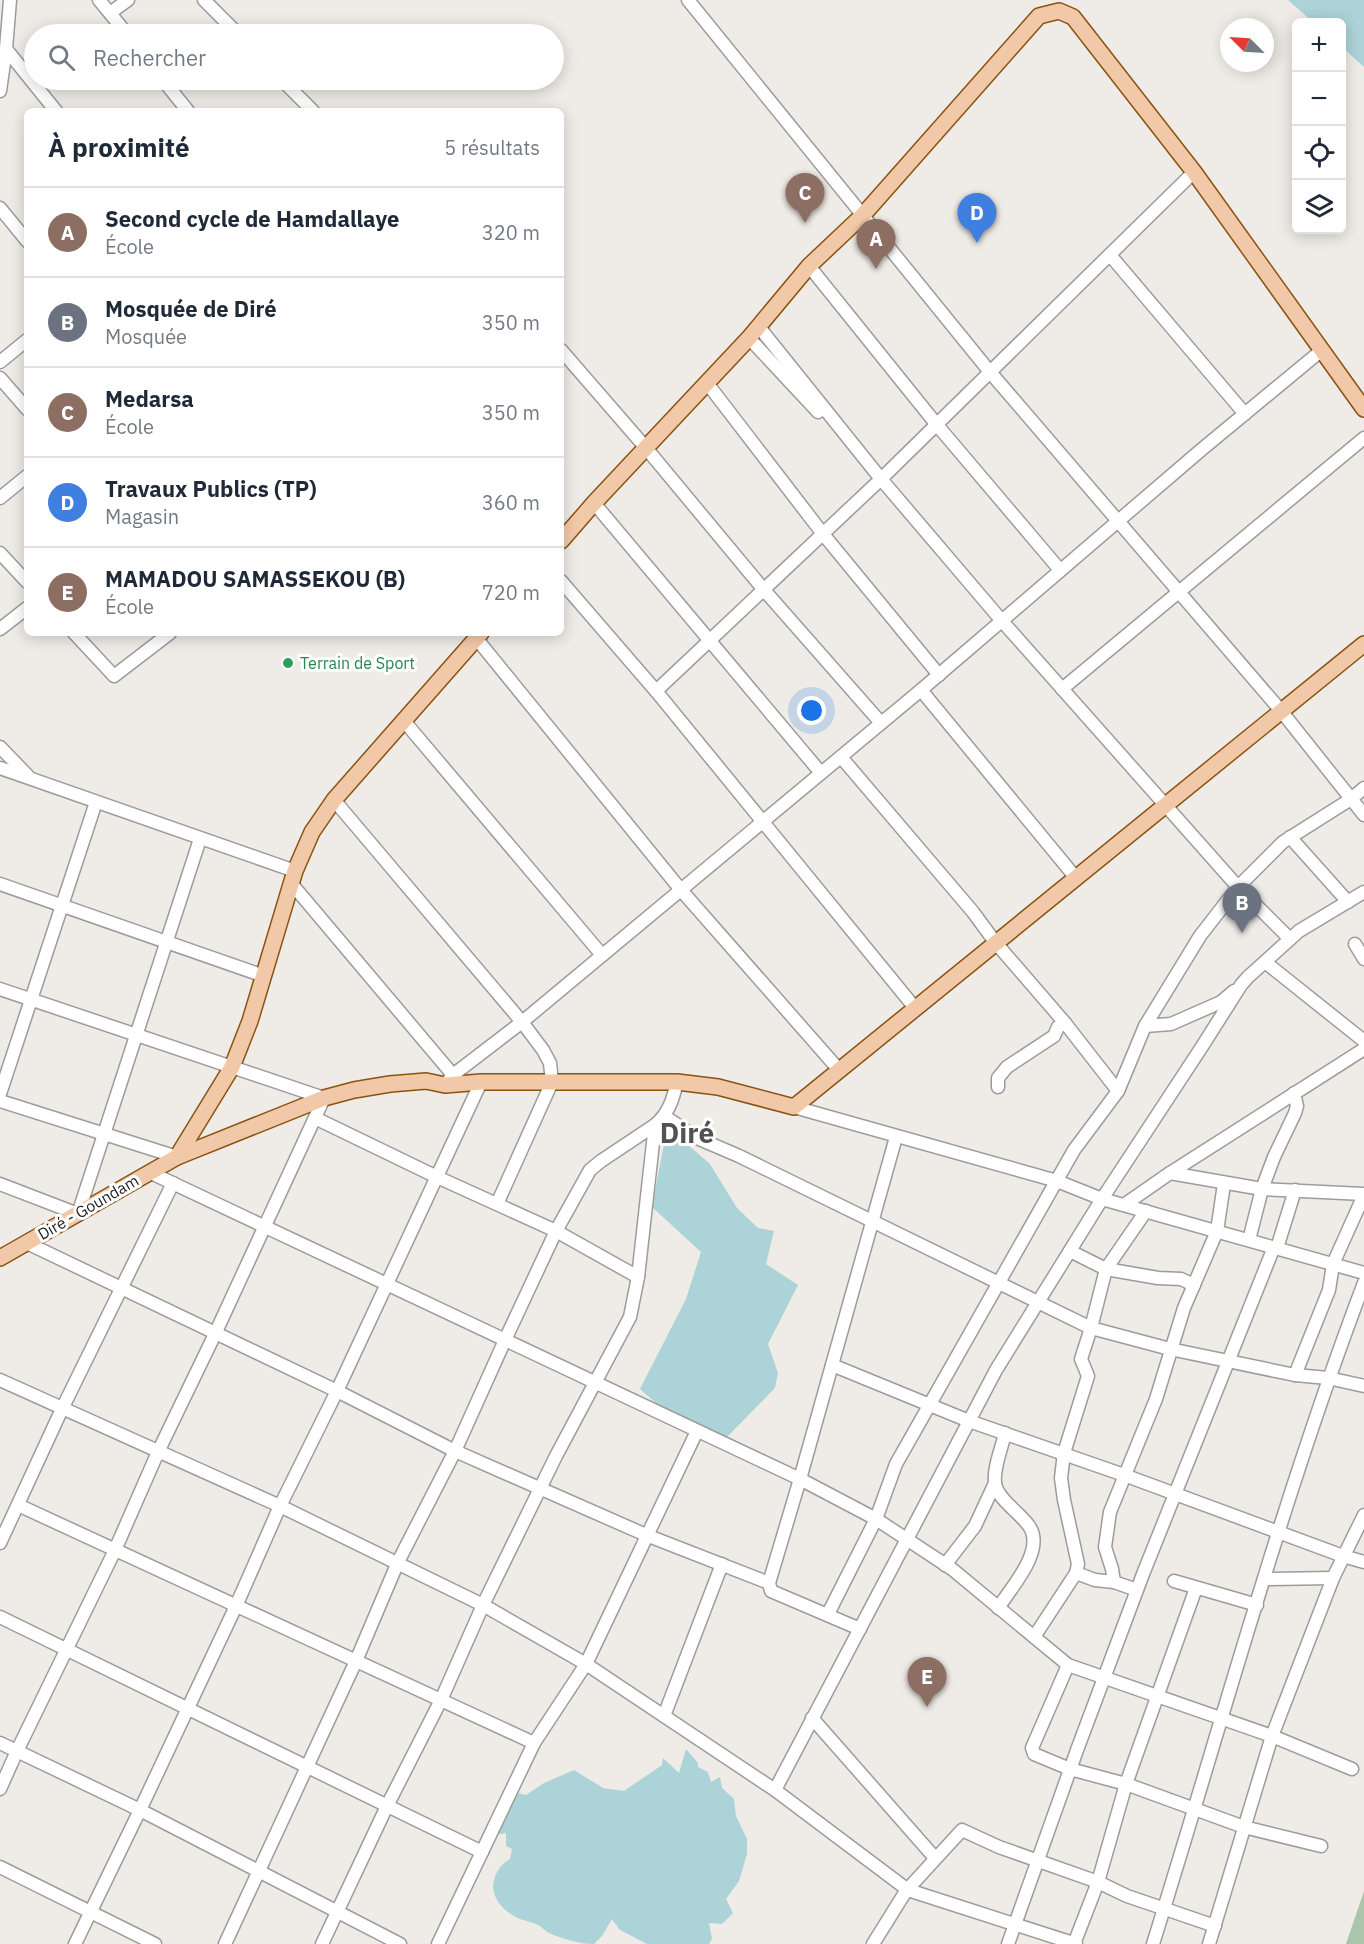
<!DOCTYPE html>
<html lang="fr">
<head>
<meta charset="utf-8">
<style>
	:root { --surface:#fff; --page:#f2f2f3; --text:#1f2937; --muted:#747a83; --line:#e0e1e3; --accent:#b8162a }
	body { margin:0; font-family:"IBM Plex Sans",sans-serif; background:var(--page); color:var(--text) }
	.controls { position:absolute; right:18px; top:18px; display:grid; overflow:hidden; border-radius:9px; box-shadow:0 3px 15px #0003 }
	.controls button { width:54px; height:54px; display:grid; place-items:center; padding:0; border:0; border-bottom:2px solid var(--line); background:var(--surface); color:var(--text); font:30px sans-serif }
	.compass { position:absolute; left:1220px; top:18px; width:54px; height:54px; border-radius:50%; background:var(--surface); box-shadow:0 3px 15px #0003; rotate:294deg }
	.you { position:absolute; left:812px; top:711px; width:21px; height:21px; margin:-15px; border:4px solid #fff; border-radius:50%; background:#1a73e8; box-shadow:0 0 0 9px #1a73e833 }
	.badge { display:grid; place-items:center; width:39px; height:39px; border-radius:50%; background:var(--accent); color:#fff; font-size:20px; font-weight:700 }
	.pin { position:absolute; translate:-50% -50px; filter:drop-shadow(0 2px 3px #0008) }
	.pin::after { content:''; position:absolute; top:32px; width:21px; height:18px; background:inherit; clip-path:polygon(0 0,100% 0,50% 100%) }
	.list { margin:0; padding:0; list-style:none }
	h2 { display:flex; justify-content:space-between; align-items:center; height:78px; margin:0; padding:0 24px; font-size:26px }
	h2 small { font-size:20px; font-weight:400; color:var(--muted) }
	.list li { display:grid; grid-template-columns:39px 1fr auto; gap:18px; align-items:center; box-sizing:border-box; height:90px; padding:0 24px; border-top:2px solid var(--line) }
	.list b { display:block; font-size:22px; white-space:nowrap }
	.list p { margin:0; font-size:20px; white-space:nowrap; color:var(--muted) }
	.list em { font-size:20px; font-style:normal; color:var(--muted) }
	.icon { flex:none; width:33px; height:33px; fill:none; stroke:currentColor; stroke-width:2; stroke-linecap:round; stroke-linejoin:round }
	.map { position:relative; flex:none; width:1364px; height:1944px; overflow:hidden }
	.search { position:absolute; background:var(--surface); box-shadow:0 3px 15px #0003; left:24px; top:24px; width:540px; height:66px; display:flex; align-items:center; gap:15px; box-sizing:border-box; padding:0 21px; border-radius:33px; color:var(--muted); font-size:22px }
	.panel { position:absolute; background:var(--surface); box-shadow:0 3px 15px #0003; left:24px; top:108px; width:540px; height:528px; border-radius:9px }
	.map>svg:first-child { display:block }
	.cemetery { fill:#aac5ab }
	.water { fill:#acd3d7 }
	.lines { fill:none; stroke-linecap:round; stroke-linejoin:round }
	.minor-casing { stroke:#9c9c9c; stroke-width:15 }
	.major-casing { stroke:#895311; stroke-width:18 }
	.minor { stroke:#fff; stroke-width:12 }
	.major { stroke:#f2c9a8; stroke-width:15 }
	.leisure-dot { fill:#2e9e5b; stroke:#fff; stroke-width:2 }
	.labels { text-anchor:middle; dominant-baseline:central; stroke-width:6; stroke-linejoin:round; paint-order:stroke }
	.leisure-label { font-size:16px; fill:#27864d; stroke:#fff; text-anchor:start }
	.street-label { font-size:16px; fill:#1f1f1f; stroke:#fff }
	.town-label { font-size:28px; font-weight:bold; fill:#525252; stroke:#fff }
</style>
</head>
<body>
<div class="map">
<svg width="1364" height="1944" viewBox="0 0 1364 1944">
	<rect width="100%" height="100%" fill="#efebe6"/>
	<!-- cemetery -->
	<polygon class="cemetery" points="1364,1891 1364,1944 1346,1944"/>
	<!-- water -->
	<g class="water">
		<polygon points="1288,0 1364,0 1364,67 1342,47 1342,22 1313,22"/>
		<polygon points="680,1138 710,1164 737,1208 758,1228 774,1231 766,1264 798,1285 768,1344 778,1373 775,1388 727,1437 657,1404 640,1389 686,1299 701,1252 652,1207 664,1144"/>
		<path d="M686,1749L698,1763V1767L708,1772L711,1782L720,1777L722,1788L734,1799L736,1816L747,1839V1854L739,1881L726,1899L733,1913L722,1924L709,1923L712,1939L709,1944H647L620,1930L612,1919L602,1936L594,1944C579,1944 563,1939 549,1933C545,1931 542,1927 538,1925C532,1922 526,1921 520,1919C505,1913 489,1897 494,1880C497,1870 501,1864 510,1859L512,1849L506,1846V1833L490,1836L494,1811L506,1790L526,1795L544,1783L574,1770L603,1788L624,1791L662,1765L663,1758L679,1773Z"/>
	</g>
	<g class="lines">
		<!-- minor casing -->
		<g class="minor-casing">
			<g id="minor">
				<polyline points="99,0 127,34"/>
				<polyline points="204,0 238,34"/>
				<polyline points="688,0 990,372 1282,712 1364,815"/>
				<polyline points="110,13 128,0"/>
				<polyline points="6,49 56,111"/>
				<polyline points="163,80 188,111"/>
				<polyline points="282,80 313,111"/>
				<polyline points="0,91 6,49 10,0"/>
				<polyline points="0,208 27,241"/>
				<polyline points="1110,255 1245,414"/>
				<polyline points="809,266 937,425 1060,570"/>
				<polyline points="759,327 881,479 1002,621 1238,887 1290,939"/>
				<polyline points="749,338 818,412"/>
				<polyline points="561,350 646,448 764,590 881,723"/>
				<polyline points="0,362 27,340"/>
				<polyline points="0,378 27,409"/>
				<polyline points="707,383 823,534 939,675"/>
				<polyline points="0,498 27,476"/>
				<polyline points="594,503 821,773"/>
				<polyline points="0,553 27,582"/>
				<polyline points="561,581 656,691 915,1008"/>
				<polyline points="0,629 27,608"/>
				<polyline points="74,633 114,676 170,633"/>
				<polyline points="476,638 681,890 840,1071"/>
				<polyline points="1062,689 1364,438"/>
				<polyline points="921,690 1076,878"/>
				<polyline points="656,691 881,479 1194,172"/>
				<polyline points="404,721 602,955"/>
				<polyline points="0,747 28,776"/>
				<polyline points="841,757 973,912 995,942 1065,1023 1118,1091"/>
				<polyline points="0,768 295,871"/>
				<polyline points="334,800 522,1022 543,1050 550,1063 552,1082 497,1204"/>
				<polyline points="1290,837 1348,902"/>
				<polyline points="291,883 453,1075"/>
				<polyline points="0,884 264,976"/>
				<polyline points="1355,944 1364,959"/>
				<polyline points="1265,962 1364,1041"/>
				<polyline points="0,989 324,1098 215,1334 158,1452 115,1550 17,1751 0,1789"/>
				<polyline points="1145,1026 1171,1024 1221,1002 1234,991"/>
				<polyline points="445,1085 453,1075 522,1022 921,690 1201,450 1322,350"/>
				<polyline points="998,1087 998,1078 1007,1067 1054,1036 1058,1027 1065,1023"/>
				<polyline points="0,1094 96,802"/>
				<polyline points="0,1101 177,1157"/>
				<polyline points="794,1107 1057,1181 1102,1199 1364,1273"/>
				<polyline points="664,1116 697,1138 739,1156 1091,1328 1170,1349 1295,1375 1328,1378 1364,1386"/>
				<polyline points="315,1118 437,1177 556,1231 638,1277"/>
				<polyline points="149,1172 800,1479 876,1519 952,1569 1068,1665 1272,1736 1352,1769"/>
				<polyline points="1170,1173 1262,1189 1364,1194"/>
				<polyline points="0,1184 78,1214 200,839"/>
				<polyline points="1124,1205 1170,1173 1364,1049"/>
				<polyline points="1249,1240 1262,1189 1274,1157 1295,1113 1297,1106 1294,1093"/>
				<polyline points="27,1243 337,1391 455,1451 646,1535 769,1583"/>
				<polyline points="1277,1248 1295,1190"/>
				<polyline points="1070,1251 1106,1269 1158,1278 1181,1279 1194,1285"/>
				<polyline points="832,1365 969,1421 1124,1475 1343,1556 1364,1562"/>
				<polyline points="1295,1375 1329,1290 1333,1264 1364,1195"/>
				<polyline points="0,1380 280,1506 483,1605 586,1664 775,1790 908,1890 1076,1944"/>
				<polyline points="18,1505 534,1743"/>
				<polyline points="0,1543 62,1409 173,1183"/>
				<polyline points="945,1565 975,1526 995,1483"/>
				<polyline points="1076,1573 1095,1580 1114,1582 1137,1590"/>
				<polyline points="1264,1579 1333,1578"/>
				<polyline points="1174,1581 1257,1605"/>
				<polyline points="1114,1582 1112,1569 1105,1547 1110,1512 1156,1399 1184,1308 1217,1231 1224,1184"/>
				<path d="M998,1608C1011,1588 1046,1550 1029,1526C1025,1520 1018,1514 1013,1509C1006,1502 996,1493 995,1483C993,1468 1002,1448 1005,1433"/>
				<polyline points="828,1614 876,1519 896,1464 1074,1150 1118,1091 1145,1026 1200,936 1238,887 1283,842 1351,799 1364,788"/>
				<polyline points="0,1617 482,1852"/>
				<polyline points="860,1629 771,1591 769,1583 800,1479 896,1137"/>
				<polyline points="1034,1637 1076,1573 1078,1564 1064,1500 1061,1478 1064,1453 1088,1376 1081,1359 1091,1328 1106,1269 1146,1211"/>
				<polyline points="1068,1665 1032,1748 1034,1754 1070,1769 1126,1784 1244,1827 1321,1846"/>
				<polyline points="664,1716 722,1564"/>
				<polyline points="812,1718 935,1858"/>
				<polyline points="0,1743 140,1810 400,1944"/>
				<polyline points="775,1790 996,1370 1102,1199 1203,1045 1241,985 1248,977 1299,931 1364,892"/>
				<polyline points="0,1867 155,1944"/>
				<polyline points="75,1944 140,1810 236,1606 280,1506 337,1391 481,1082"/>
				<path d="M225,1944L356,1661L398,1562L455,1451L505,1340L556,1231L590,1170L601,1161L655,1125C669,1113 673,1099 677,1082"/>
				<polyline points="322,1944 387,1806 441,1700 483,1605 556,1456 630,1317 638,1277 655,1125"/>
				<polyline points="438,1944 534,1743 586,1664 697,1431"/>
				<polyline points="873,1944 906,1891 962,1830 999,1847 1098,1882 1127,1896 1215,1926"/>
				<polyline points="1008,1944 1077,1750 1143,1574 1274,1247"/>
				<polyline points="1074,1944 1098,1882 1126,1784 1196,1588"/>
				<path d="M1153,1944C1222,1723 1282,1499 1364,1283"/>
				<polyline points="1209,1944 1272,1736 1333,1578 1364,1515"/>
			</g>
		</g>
		<!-- major casing -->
		<g class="major-casing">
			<g id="major">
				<polyline points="561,541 594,503 749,338 809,266 863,215 1039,16 1059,11 1073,17 1194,172 1364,409"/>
				<polyline points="177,1157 232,1067 250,1021 295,871 312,832 334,800 481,633"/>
				<polyline points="0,1258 177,1157 324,1098 354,1090 390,1084 426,1081 445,1085 481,1082 677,1082 718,1087 794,1107 1364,644"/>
			</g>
		</g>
		<!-- minor -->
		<use href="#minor" class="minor"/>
		<!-- major -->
		<use href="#major" class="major"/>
	</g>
	<!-- markers -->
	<circle class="leisure-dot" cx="288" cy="663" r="6"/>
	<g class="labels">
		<!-- leisure labels -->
		<g class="leisure-label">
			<text x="300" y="663">Terrain de Sport</text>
		</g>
		<!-- street labels -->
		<g class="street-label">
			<text transform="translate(88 1207) rotate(-30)">Diré - Goundam</text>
		</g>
		<!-- town labels -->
		<g class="town-label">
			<text x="687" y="1132">Diré</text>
		</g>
	</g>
</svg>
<div class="controls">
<button>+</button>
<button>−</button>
<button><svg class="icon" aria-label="locate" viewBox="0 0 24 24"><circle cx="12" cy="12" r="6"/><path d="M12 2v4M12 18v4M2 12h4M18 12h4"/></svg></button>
<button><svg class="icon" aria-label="layers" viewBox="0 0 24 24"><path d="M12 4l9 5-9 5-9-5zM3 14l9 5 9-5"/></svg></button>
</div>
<svg class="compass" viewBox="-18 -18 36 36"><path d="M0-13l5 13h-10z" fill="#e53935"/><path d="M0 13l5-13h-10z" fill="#747a83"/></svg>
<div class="you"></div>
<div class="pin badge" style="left:876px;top:269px;background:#8d6e63">A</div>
<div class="pin badge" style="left:1242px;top:933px;background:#6b7280">B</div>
<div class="pin badge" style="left:805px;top:223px;background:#8d6e63">C</div>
<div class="pin badge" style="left:977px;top:243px;background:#3f7fe0">D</div>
<div class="pin badge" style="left:927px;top:1707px;background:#8d6e63">E</div>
<div class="search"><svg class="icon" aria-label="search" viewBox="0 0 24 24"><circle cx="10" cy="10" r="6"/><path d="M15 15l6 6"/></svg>Rechercher</div>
<section class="panel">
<h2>À proximité<small>5 résultats</small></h2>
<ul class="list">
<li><span class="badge" style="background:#8d6e63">A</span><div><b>Second cycle de Hamdallaye</b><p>École</p></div><em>320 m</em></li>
<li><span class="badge" style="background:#6b7280">B</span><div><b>Mosquée de Diré</b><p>Mosquée</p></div><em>350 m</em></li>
<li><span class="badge" style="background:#8d6e63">C</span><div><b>Medarsa</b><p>École</p></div><em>350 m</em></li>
<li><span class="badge" style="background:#3f7fe0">D</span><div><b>Travaux Publics (TP)</b><p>Magasin</p></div><em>360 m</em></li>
<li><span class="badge" style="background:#8d6e63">E</span><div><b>MAMADOU SAMASSEKOU (B)</b><p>École</p></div><em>720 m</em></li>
</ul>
</section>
</div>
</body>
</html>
